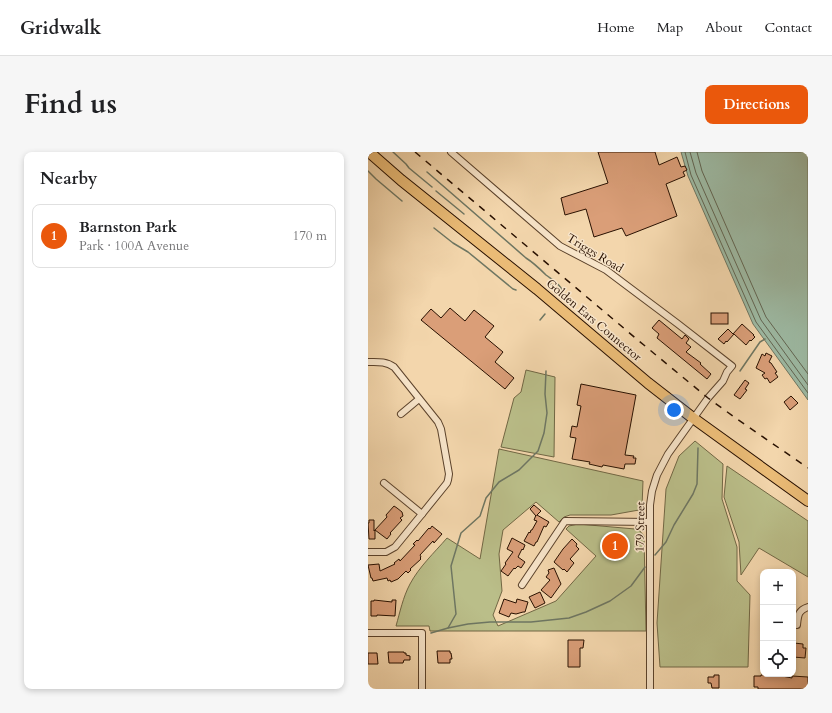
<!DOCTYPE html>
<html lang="en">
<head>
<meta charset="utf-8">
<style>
	:root { --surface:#fff; --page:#f6f6f6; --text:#202124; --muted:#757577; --line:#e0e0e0; --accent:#ea580c }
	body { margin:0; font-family:Cardo,serif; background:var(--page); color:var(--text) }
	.controls { position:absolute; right:12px; bottom:12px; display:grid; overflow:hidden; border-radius:8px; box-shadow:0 2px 6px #0003 }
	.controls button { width:36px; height:36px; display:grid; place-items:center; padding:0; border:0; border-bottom:1px solid var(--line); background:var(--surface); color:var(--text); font:20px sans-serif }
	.you { position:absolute; left:306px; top:258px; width:14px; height:14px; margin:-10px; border:3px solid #fff; border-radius:50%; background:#1a73e8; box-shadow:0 0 0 6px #1a73e833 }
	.badge { display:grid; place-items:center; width:26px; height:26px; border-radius:50%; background:var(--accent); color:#fff; font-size:13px; font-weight:700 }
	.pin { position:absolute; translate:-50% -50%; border:2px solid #fff; box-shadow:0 1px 4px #0006 }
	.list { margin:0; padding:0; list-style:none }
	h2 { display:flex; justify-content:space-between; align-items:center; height:52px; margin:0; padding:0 16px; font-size:17px }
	h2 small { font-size:13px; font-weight:400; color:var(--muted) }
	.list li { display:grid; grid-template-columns:26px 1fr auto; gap:12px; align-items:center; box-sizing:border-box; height:64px; margin:0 8px 8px; padding:0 8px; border:1px solid var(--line); border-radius:8px }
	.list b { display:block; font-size:15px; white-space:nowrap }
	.list p { margin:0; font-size:13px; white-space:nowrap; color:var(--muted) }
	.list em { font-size:13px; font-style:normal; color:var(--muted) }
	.icon { flex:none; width:22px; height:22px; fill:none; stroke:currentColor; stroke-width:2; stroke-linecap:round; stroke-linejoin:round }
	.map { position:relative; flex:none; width:440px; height:537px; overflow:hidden; border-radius:8px }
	header { display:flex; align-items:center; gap:24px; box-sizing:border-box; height:56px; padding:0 20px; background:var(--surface); border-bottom:1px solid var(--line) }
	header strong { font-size:19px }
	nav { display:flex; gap:22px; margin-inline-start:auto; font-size:14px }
	.intro { display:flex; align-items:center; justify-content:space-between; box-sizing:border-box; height:96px; padding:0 24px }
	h1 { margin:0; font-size:28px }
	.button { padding:10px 18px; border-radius:8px; background:var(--accent); color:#fff; font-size:14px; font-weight:700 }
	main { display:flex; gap:24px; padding:0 24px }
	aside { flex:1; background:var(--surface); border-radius:8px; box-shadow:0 2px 6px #0003 }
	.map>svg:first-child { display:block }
	.green { fill:#babe89; stroke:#716744 }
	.water { fill:#9dbaa4; stroke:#6e7662 }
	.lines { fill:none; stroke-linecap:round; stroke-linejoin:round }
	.shore { stroke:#626552; stroke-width:1 }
	.stream { stroke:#6e7662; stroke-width:1.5 }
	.building { fill:#da9e78; stroke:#281000 }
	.minor-casing { stroke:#5b422b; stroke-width:8 }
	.primary-casing { stroke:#281000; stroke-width:12 }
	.minor { stroke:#f7e4c9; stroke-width:6 }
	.primary { stroke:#eabb76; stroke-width:10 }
	.rail { stroke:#281000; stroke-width:1.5; stroke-dasharray:7 7; stroke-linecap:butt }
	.labels { text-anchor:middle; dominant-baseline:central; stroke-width:3; stroke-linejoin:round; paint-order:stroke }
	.street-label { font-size:12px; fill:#281000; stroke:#f7e4c9 }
</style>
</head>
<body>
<header>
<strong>Gridwalk</strong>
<nav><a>Home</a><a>Map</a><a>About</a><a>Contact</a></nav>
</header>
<div class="intro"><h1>Find us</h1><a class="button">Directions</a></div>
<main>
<aside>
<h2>Nearby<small></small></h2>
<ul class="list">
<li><span class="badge">1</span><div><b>Barnston Park</b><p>Park · 100A Avenue</p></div><em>170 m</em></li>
</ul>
</aside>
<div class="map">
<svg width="440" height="537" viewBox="0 0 440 537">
	<rect width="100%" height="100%" fill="#f3d6ac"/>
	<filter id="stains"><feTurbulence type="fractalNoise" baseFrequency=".005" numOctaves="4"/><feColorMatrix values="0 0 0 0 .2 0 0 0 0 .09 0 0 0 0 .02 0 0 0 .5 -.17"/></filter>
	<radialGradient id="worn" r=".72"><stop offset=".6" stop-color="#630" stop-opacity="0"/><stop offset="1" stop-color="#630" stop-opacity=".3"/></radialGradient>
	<!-- green -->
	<g class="green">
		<polygon points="158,218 187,225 186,305 133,295 146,246 153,240"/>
		<polygon points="327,289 355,312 354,347 369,395 369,429 382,443 380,515 292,515 289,471 298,337 311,304"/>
		<path d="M131,297L275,329L274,355L271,358L243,363H202L196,365L191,370L168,350L135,378L131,402L134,439L125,463L130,474L188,449L228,404L198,377L201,374L210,372L267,377L271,378L276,384L278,479H62L61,474H28C32,460 35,445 42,432C51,415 66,401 79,386L112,407Z"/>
		<polygon points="359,314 440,369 440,425 391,396 373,423 371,390 356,345"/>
	</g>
	<!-- water -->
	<polygon class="water" points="313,0 440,0 440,248 385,172 320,24"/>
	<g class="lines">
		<!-- shore -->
		<g class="shore">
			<polyline points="317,0 323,23 388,170 440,241"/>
			<polyline points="322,0 328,21 393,168 440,233"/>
			<polyline points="329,0 334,19 398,165 440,222"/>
		</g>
		<!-- stream -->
		<g class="stream">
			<polyline points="25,0 38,12 41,16 64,35"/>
			<polyline points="0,19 8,27 34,49"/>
			<path d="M59,20L158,106C166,111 172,117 178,123C183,127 189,130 193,136V141"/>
			<polyline points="68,39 96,62"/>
			<polyline points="66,76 85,91 100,100 145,137 148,138"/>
			<polyline points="181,131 186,134 193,141"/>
			<polyline points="172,168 177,162"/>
			<polyline points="372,219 392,190 397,187"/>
			<polyline points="287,403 298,390 306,373 325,342 329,332 330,296"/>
			<polyline points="80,476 88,462 83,414 93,381 112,364 118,346 131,330 151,318 170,299 176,281 179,261 177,242 178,219"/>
			<polyline points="63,481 80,476 100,472 122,470 163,470 201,466 218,460 242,449 263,434 277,415"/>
		</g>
	</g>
	<!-- building -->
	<g class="building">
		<polygon points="230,0 287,0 291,13 309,5 313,15 317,14 319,18 315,20 317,24 298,32 309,64 258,84 254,76 226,85 218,57 197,63 193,46 240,31"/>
		<polygon points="82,156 97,169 106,158 126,174 117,185 135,200 127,210 146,226 137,237 53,168 63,157 73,166"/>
		<rect x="343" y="161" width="17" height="11"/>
		<polygon points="291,168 314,187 317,183 321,187 318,191 323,195 318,200 333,211 332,212 343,222 339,227 289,186 291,182 284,176"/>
		<polygon points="374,172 386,183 385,183 387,185 383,189 382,188 378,193 366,182 359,190 358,189 356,192 350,187 360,177 365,182"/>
		<polygon points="398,201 404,204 401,210 403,211 409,220 407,221 410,225 402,231 399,226 397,227 394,223 397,221 388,216 394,202 397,204"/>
		<polygon points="377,228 381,231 377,237 379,238 372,247 366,243"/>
		<polygon points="213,232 268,243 257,303 266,304 265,306 268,306 267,312 257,312 256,317 235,313 234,315 221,312 222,310 204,307 208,286 202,285 204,274 209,275 213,254 209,253"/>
		<polygon points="423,244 430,251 422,258 416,250"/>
		<polygon points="166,353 173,359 169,363 181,370 178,375 176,374 169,390 168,390 166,394 156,389 161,380 162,381 163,378 164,378 169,369 166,368 168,363 168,364 162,357"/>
		<polygon points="26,354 29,356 34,360 35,364 32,366 34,368 22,381 23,382 19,387 7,378 7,387 1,387 0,371 1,371 1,368 6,368 6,379 19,365 18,363"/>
		<polygon points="64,374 74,382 66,391 65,389 52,403 53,405 52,406 53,407 42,417 43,418 40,421 38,419 30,427 23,430 22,428 20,429 19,426 5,429 4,426 3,426 0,413 11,412 12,419 27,412 26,411 31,407 32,409 47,393 45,392 49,388 50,389 60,377 61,376 62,377"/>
		<polygon points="144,386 157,393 155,398 154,397 150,405 157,410 153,416 150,414 147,417 146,416 140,424 133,419 138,412 137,411 145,400 139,397"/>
		<polygon points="204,387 209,392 208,394 211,397 202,407 206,411 199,420 196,417 195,418 186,410 195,397"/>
		<polygon points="186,416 193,432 183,446 173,438 182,428 178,425 181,421 180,418"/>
		<polygon points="172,440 177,451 167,456 161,445"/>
		<polygon points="136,447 148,451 149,447 160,450 157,460 155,460 148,462 143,461 141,465 131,461"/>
		<polygon points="6,448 24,450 24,448 28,448 27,464 9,463 9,464 3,464 3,449 6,449"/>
		<polygon points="200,488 216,488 215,496 212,496 212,515 200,515"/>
		<polygon points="426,491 435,492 435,496 438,496 437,506 425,505 425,492 426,492"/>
		<polygon points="69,499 82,499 82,501 83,501 84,507 82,507 82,511 70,511"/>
		<polygon points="20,500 36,500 36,501 38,501 38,503 42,504 42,508 36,508 35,511 21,511"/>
		<polygon points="0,501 9,501 10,512 0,512"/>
		<polygon points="403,522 414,523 414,524 424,526 424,524 440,525 440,537 390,537 390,535 386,535 386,524 393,524 393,523"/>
		<polygon points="346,523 351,523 351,536 344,536 343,531 340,531 340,525 346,525"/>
	</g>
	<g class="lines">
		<!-- minor casing -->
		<g class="minor-casing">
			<g id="minor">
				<polyline points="83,0 192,94 238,118 310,172 364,214 359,220 355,229 340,246 300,302 289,323 284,339 282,353 282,537"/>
				<path d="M0,210C9,210 18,209 26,215L70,270L73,277L81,322L80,328L79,331L54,362L27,395L18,400H0"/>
				<polyline points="33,262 51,247"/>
				<polyline points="16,331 54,362"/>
				<polyline points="154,433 197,369 282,370"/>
				<path d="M429,473C430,464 430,458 440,455"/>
				<polyline points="0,481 54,481 54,537"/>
			</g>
		</g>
		<!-- primary casing -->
		<g class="primary-casing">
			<polyline id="primary" points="1,0 33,28 169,137 280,231 325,266 440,349"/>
		</g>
		<!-- minor -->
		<use href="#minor" class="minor"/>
		<!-- primary -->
		<use href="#primary" class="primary"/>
		<!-- rail -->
		<polyline class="rail" points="47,0 271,189 340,246 369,267 440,316"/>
	</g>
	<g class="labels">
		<!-- street labels -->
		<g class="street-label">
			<text transform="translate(227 101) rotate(31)">Triggs Road</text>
			<text transform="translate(226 168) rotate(40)">Golden Ears Connector</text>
			<text transform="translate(272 375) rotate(-89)">179 Street</text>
		</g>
	</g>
	<rect width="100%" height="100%" filter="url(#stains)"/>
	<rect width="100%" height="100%" fill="url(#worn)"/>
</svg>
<div class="controls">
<button>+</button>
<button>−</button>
<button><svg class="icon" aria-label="locate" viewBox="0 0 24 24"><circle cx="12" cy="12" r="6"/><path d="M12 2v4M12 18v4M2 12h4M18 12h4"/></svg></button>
</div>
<div class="you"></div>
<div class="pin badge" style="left:247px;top:394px">1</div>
</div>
</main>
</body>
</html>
